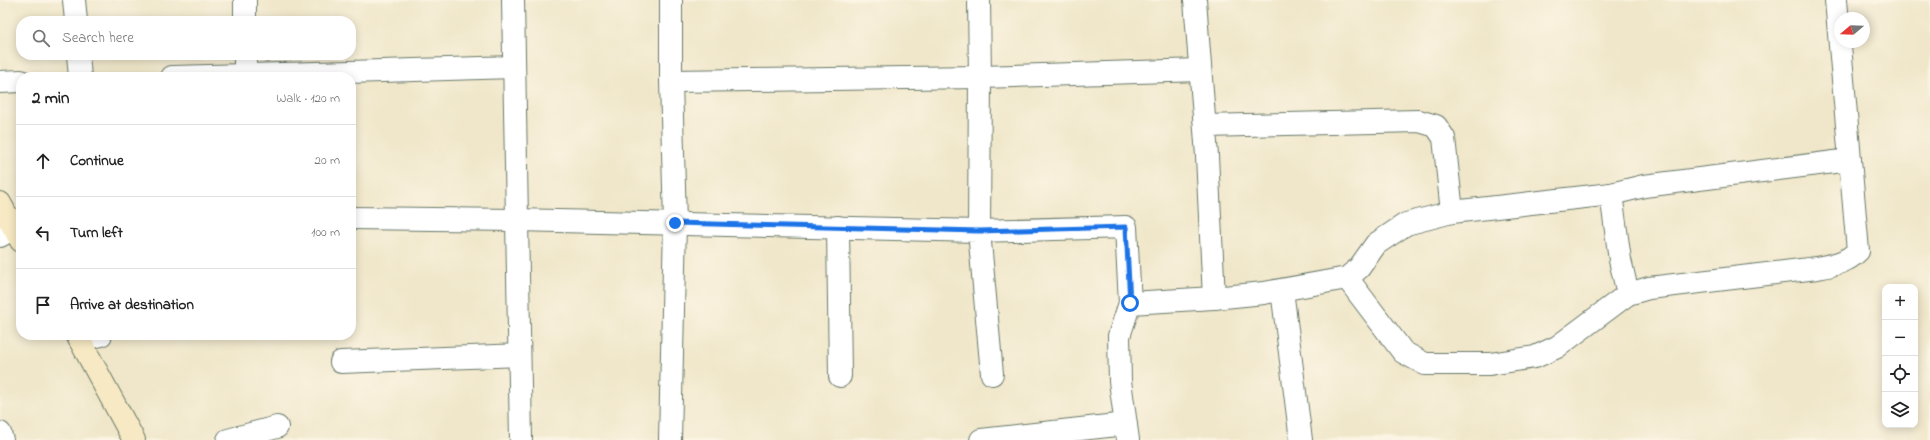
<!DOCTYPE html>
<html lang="en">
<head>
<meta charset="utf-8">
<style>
	:root { --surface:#fff; --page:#f6f6f6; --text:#222; --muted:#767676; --line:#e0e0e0 }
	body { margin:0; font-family:"Indie Flower",sans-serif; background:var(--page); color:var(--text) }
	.controls { position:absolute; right:12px; bottom:12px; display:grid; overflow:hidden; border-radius:8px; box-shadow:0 2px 10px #0003 }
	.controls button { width:36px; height:36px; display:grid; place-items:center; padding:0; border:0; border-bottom:1px solid var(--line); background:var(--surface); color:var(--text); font:20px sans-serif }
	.compass { position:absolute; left:1834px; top:12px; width:36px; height:36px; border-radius:50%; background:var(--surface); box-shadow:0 2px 10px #0003; rotate:251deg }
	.stop { position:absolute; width:12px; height:12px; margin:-9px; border:3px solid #1a73e8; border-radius:50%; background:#fff }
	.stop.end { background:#1a73e8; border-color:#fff; box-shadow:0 1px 4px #0008 }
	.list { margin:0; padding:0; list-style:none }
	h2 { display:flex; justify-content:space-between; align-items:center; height:52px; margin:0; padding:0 16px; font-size:17px }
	h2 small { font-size:13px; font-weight:400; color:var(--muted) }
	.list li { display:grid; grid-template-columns:26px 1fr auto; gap:12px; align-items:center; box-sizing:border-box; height:72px; padding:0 16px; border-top:1px solid var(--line) }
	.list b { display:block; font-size:15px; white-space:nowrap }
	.list em { font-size:13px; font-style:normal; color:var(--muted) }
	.icon { flex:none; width:22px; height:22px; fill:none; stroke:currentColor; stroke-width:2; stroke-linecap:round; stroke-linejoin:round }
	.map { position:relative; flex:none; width:1930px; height:440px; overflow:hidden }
	.search { position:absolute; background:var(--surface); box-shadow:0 2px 10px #0003; left:16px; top:16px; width:340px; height:44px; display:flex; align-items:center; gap:10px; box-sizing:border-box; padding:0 14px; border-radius:16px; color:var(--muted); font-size:15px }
	.panel { position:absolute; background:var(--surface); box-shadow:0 2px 10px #0003; left:16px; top:72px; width:340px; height:268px; border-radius:16px }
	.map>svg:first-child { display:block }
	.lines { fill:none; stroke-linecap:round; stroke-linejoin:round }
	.street-casing { stroke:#687868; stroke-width:24 }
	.secondary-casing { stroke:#687868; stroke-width:24 }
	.street { stroke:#fff; stroke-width:22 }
	.secondary { stroke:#f7e9c3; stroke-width:22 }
	.route { stroke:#1a73e8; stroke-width:5 }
</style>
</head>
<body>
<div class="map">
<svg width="1930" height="440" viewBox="0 0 1930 440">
	<rect width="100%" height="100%" fill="#fcf5e5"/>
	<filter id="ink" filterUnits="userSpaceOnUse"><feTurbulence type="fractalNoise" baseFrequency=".025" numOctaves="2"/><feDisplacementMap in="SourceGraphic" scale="8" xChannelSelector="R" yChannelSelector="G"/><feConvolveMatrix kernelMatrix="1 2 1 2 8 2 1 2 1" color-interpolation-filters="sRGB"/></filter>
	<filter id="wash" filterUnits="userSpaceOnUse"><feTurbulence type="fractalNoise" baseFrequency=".012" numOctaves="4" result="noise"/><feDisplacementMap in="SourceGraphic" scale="16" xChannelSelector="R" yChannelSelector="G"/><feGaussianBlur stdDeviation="0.9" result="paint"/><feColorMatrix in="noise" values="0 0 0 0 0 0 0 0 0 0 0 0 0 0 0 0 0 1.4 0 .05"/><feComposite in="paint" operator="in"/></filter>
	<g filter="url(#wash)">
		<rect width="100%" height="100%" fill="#f0e7ca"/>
	</g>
	<g filter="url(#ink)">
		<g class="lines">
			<!-- street casing -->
			<g class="street-casing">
				<g id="street">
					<polyline points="74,0 76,21"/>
					<polyline points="513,0 521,440"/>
					<polyline points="671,0 671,81 980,77 979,0"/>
					<polyline points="1195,0 1207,156 1214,298"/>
					<polyline points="245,21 245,0"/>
					<polyline points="78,55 80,77"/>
					<polyline points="245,55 245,75 514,67"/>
					<polyline points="172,77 245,75"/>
					<polyline points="0,82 21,81"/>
					<polyline points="1205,126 1419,121 1436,126 1444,138 1452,212"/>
					<path d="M1611,194L1620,260L1628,294L1649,288L1817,268C1833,265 1846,263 1858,251L1836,0"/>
					<polyline points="351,218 516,220 979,231 992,374"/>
					<polyline points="838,227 840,376"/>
					<polyline points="0,236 14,228"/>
					<polyline points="1347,278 1403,352 1425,364 1490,364 1535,357 1557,347 1628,294"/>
					<polyline points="1282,290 1301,440"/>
					<polyline points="1130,303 1126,227 979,231 980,77 1200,70"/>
					<polyline points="80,340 101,335"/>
					<polyline points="341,362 519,355"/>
					<polyline points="0,433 2,440"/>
					<polyline points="228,440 277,427"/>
					<polyline points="670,440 675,223 671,81"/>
					<polyline points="981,440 1126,424"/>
					<polyline points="1128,440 1120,381 1119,336 1130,303 1214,298 1264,293 1347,278 1359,268 1376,244 1406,224 1452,212 1611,194 1644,186 1850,160"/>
				</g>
			</g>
			<!-- secondary casing -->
			<g class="secondary-casing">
				<g id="secondary">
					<polyline points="0,203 21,241"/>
					<polyline points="77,335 134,440"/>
				</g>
			</g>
			<!-- street -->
			<use href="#street" class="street"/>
			<!-- secondary -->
			<use href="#secondary" class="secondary"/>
		</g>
	</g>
	<g class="lines" filter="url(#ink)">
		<!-- route -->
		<polyline class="route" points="675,223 979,231 1126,227 1130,303"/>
	</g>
</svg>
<div class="controls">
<button>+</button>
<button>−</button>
<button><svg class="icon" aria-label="locate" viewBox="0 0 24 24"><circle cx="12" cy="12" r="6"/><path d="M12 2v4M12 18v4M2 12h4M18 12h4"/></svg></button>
<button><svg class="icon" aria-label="layers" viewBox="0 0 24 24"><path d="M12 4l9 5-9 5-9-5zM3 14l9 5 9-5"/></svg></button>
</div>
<svg class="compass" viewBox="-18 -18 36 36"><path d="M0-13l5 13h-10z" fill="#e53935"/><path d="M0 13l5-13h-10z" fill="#767676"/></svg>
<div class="stop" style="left:1130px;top:303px"></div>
<div class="stop end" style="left:675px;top:223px"></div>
<div class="search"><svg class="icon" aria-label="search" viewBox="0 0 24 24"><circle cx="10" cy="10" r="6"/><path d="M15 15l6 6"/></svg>Search here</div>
<section class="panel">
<h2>2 min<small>Walk · 120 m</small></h2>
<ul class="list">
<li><svg class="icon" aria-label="ahead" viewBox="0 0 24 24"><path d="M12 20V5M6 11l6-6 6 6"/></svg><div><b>Continue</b></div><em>20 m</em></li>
<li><svg class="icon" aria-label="left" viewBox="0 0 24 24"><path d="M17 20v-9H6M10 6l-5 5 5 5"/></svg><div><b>Turn left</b></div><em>100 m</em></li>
<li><svg class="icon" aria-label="arrive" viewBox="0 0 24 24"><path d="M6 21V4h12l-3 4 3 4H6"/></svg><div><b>Arrive at destination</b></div></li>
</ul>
</section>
</div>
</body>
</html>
